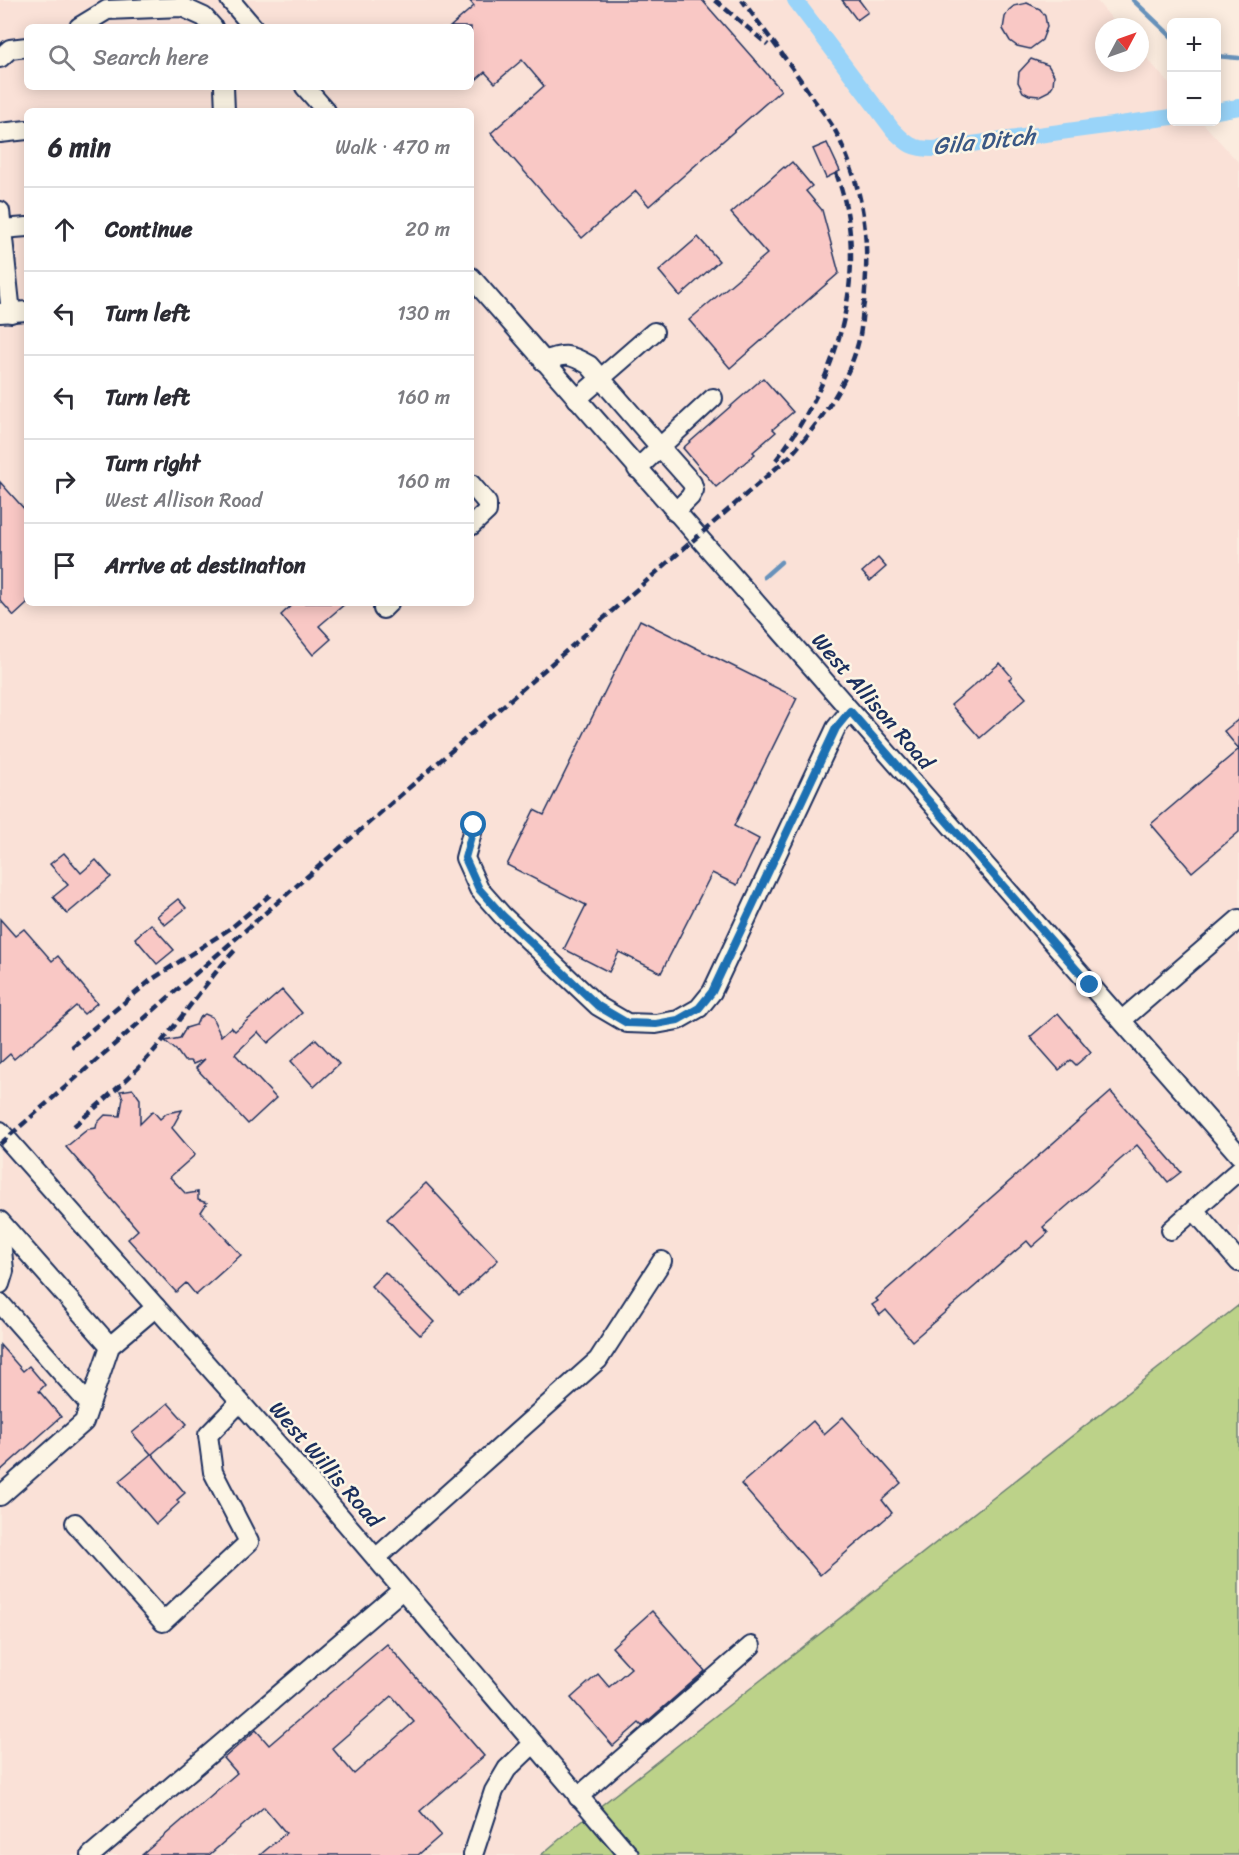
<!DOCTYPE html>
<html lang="en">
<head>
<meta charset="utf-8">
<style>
	:root { --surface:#fff; --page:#f7f7f7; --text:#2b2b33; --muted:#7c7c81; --line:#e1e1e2 }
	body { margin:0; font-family:Sriracha,sans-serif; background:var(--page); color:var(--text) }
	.controls { position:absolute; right:18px; top:18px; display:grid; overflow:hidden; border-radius:9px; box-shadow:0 3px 15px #0003 }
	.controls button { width:54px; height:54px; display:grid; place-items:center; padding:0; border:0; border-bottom:2px solid var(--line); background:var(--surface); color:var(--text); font:30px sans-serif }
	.compass { position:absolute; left:1095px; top:18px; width:54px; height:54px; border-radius:50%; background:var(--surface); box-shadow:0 3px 15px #0003; rotate:49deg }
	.stop { position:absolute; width:18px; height:18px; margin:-14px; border:4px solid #1f6fb2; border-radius:50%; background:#fff }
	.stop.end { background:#1f6fb2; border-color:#fff; box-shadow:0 2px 6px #0008 }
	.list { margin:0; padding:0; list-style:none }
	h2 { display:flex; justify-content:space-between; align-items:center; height:78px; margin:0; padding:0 24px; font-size:26px }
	h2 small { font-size:20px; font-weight:400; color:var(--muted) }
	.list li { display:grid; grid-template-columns:39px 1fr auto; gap:18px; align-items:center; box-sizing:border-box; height:84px; padding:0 24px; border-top:2px solid var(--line) }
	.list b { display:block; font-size:22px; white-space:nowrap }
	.list p { margin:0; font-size:20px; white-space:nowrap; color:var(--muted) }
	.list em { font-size:20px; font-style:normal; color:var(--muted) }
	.icon { flex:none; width:33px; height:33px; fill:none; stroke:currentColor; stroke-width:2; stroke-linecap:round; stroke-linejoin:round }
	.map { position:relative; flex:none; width:1239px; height:1855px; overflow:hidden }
	.search { position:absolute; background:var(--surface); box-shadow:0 3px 15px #0003; left:24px; top:24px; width:450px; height:66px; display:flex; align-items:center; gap:15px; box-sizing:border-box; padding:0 21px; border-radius:9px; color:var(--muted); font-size:22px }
	.panel { position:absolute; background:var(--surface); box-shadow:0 3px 15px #0003; left:24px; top:108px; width:450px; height:498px; border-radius:9px }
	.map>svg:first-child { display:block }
	.built { fill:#fae1d7; fill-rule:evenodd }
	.green { fill:#bcd289; stroke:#6c8074; stroke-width:1.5 }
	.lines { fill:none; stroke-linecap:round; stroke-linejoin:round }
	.stream { stroke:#6792bb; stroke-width:4.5 }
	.canal { stroke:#99d4f9; stroke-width:16 }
	.building { fill:#f9c8c5; stroke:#1b2f5e; stroke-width:1.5; fill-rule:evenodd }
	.minor-casing { stroke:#1b2f5e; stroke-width:22 }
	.minor { stroke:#fcf5e5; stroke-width:18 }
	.rail { stroke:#1b2f5e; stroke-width:4.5; stroke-dasharray:9 4.5; stroke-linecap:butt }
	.route { stroke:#1f6fb2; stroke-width:8 }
	.labels { text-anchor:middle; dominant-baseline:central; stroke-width:5; stroke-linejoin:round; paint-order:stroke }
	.street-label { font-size:22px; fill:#1b2f5e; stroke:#fcf5e5 }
	.water-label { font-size:24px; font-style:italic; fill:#3a5885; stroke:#fcf5e5 }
</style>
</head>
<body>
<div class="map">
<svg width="1239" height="1855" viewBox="0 0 1239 1855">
	<rect width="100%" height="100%" fill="#fbecdf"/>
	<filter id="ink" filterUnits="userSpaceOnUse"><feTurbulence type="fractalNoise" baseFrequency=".0167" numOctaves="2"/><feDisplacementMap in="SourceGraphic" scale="12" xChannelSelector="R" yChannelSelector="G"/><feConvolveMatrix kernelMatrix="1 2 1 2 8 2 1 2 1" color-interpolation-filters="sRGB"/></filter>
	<g filter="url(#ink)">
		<!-- built -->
		<path class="built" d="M0,0H1096L1119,27H1104V63H1140V50L1171,86L1172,122H1202L1239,163V1305L580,1822L541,1855H0ZM27,27H471V87H27ZM27,111H471V603H27Z"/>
		<!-- green -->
		<polygon class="green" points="1239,1305 1239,1855 541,1855 580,1822"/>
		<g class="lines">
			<!-- stream -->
			<g class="stream">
				<polyline points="1133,0 1172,37"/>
				<polyline points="1216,56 1239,58"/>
				<polyline points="764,577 781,562"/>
			</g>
			<!-- canal -->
			<g class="canal">
				<path d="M795,0L893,130C908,145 912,149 934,149L1172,117"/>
				<polyline points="1216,111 1239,107"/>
			</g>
		</g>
		<!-- building -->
		<g class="building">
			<polygon points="469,0 702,0 781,90 649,206 636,191 582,238 491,133 544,86 522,60 495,83 485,72 471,84 471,27 450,27 474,6"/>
			<polygon points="842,0 859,0 868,12 857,20"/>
			<polygon points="1027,3 1040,9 1045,16 1047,27 1042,40 1030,49 1017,46 1010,41 1003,29 1005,17 1009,10 1014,6"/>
			<polygon points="1031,59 1048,65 1054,75 1053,85 1049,91 1039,96 1029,95 1023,92 1018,82 1019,72"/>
			<polygon points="827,143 840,171 826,178 813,149"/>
			<polygon points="792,162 812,186 806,191 822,210 839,273 730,368 689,320 767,254 731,213 784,167 785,168"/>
			<polygon points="698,237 719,261 680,296 659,271"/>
			<polygon points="763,378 793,412 773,429 776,432 753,452 755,454 716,487 683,448"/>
			<polygon points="0,482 27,512 27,604 14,616 0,600"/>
			<polygon points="878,558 886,567 870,581 862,572"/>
			<polygon points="294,603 346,603 319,626 331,639 313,655 281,615"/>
			<polygon points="640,620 797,698 734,826 759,839 737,885 712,873 661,973 619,952 609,972 564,949 586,905 507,865 534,810 544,815"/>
			<polygon points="1000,663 1012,677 1009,679 1026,698 980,738 951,705"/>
			<polygon points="1239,719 1239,749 1224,731"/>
			<polygon points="1239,749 1239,832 1192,872 1151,824"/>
			<polygon points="64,853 81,873 96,860 111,877 67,914 53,897 68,885 50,864"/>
			<polygon points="178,899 186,908 165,925 157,916"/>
			<polygon points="0,919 15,936 24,929 52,961 58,956 97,1003 84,1014 76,1006 14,1059 10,1054 0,1063"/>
			<polygon points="151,924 174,950 157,964 135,938"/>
			<polygon points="282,990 302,1013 268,1043 258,1032 235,1054 276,1098 248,1124 196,1068 205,1059 193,1064 190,1061 184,1061 177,1051 165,1041 180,1038 186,1028 196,1025 199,1018 205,1014 212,1017 221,1036 231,1027 235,1031"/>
			<polygon points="1058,1013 1091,1052 1076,1065 1071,1060 1059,1070 1030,1037"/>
			<polygon points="316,1039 339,1064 314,1087 291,1061"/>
			<polygon points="133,1089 140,1099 140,1124 153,1111 160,1119 167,1113 182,1110 172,1128 195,1155 170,1177 186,1194 198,1192 198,1200 207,1203 201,1212 241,1255 196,1295 186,1283 176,1292 128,1239 138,1230 66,1147 88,1129 96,1128 97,1123 105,1115 120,1116 123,1098 120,1091"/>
			<polygon points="1111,1092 1181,1172 1168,1182 1137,1145 1043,1227 1048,1233 1032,1247 1027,1241 912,1341 886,1310 880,1315 872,1305 878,1301 876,1299"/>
			<polygon points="426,1183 498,1260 459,1296 387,1219"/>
			<polygon points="385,1272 434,1322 420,1335 371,1286"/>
			<polygon points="0,1345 23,1371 29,1366 45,1385 39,1391 61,1417 0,1471"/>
			<polygon points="168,1403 187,1424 152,1454 185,1493 177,1500 179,1503 156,1524 119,1481 151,1454 132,1433"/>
			<polygon points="843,1417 901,1483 882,1500 892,1513 820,1575 741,1484 813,1421 824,1434"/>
			<polygon points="652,1611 705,1671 642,1726 639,1723 613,1746 571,1698 598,1674 609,1687 631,1668 612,1647"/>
			<path d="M387,1644L484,1756L420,1811L441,1835L418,1855H260L286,1833L264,1807L209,1855H142L237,1773L224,1758L256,1730L269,1745ZM392,1696L414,1722L354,1774L332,1748Z"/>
		</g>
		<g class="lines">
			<!-- minor casing -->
			<g class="minor-casing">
				<g id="minor">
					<polyline points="230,0 253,27"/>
					<polyline points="79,27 107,10 182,7 204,17 213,27"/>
					<polyline points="0,58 10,49 27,47"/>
					<polyline points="224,87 225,111"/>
					<polyline points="305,87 326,111"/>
					<polyline points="0,133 27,130"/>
					<polyline points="0,211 11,313"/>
					<polyline points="2,229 27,227"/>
					<polyline points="471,277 1239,1155"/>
					<polyline points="0,313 27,311"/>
					<path d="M543,361C566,354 568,353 589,365L660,447L713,398"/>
					<polyline points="577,399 654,332"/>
					<polyline points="637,469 660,447 692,483 694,490 690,497 675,512"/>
					<polyline points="471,484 487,503 487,511 471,526"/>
					<polyline points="383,609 389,603"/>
					<polyline points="474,825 465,858 479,889 502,915 598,1006 627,1023 656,1024 678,1020 699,1008 712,992 836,728 850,711"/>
					<polyline points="1122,1020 1239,919"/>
					<polyline points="0,1131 310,1481 629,1855"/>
					<polyline points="1194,1210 1239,1262"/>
					<polyline points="0,1221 110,1346"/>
					<polyline points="0,1228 4,1271 0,1284"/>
					<polyline points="1171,1230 1239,1170"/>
					<polyline points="0,1303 90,1405"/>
					<polyline points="0,1496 84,1422 110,1346 156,1307"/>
					<polyline points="75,1523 163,1622 249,1542 213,1472 208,1435 240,1402"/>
					<polyline points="376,1558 598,1360 662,1261"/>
					<polyline points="578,1797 751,1646"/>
					<polyline points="91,1855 402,1590"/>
					<polyline points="473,1855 494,1791 507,1769 533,1744"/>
				</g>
			</g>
			<!-- minor -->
			<use href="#minor" class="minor"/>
			<!-- rail -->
			<g class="rail">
				<polyline points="715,0 768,45"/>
				<path d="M776,460C837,381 873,270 836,173"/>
				<polyline points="71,1047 151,980 231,928 270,895"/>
				<path d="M74,1126C103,1101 133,1076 158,1046C185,1014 208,979 237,948"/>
				<path d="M0,1144L790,456C820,422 851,380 860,335C862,324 862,313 864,303C870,239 865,193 837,134C831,122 822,111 814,100C792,66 766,33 742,0"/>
			</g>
		</g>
	</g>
	<g class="lines" filter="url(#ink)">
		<!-- route -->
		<polyline class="route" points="474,825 465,858 479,889 502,915 598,1006 627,1023 656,1024 678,1020 699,1008 712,992 836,728 850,711 1090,985"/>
	</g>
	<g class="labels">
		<!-- street labels -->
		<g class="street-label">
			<text transform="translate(873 701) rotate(49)">West Allison Road</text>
			<text transform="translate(326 1464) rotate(49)">West Willis Road</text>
		</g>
		<!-- water labels -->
		<g class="water-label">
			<text transform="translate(984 141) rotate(-6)">Gila Ditch</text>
		</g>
	</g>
</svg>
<div class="controls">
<button>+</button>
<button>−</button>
</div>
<svg class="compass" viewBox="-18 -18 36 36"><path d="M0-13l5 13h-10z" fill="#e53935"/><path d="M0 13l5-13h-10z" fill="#7c7c81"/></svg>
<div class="stop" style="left:474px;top:825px"></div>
<div class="stop end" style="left:1090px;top:985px"></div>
<div class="search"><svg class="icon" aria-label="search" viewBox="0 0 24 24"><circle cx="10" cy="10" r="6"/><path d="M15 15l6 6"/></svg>Search here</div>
<section class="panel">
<h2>6 min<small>Walk · 470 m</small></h2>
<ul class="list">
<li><svg class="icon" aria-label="ahead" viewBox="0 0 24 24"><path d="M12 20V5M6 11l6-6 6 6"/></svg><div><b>Continue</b></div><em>20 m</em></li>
<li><svg class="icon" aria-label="left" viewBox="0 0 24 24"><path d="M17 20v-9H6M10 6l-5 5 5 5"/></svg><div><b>Turn left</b></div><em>130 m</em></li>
<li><svg class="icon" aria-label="left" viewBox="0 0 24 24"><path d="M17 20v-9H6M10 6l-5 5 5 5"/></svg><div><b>Turn left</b></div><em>160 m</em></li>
<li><svg class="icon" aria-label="right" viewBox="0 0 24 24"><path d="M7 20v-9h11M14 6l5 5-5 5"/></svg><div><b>Turn right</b><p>West Allison Road</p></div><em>160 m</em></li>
<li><svg class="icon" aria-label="arrive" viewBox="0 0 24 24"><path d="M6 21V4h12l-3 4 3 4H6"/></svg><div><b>Arrive at destination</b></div></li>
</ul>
</section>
</div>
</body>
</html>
